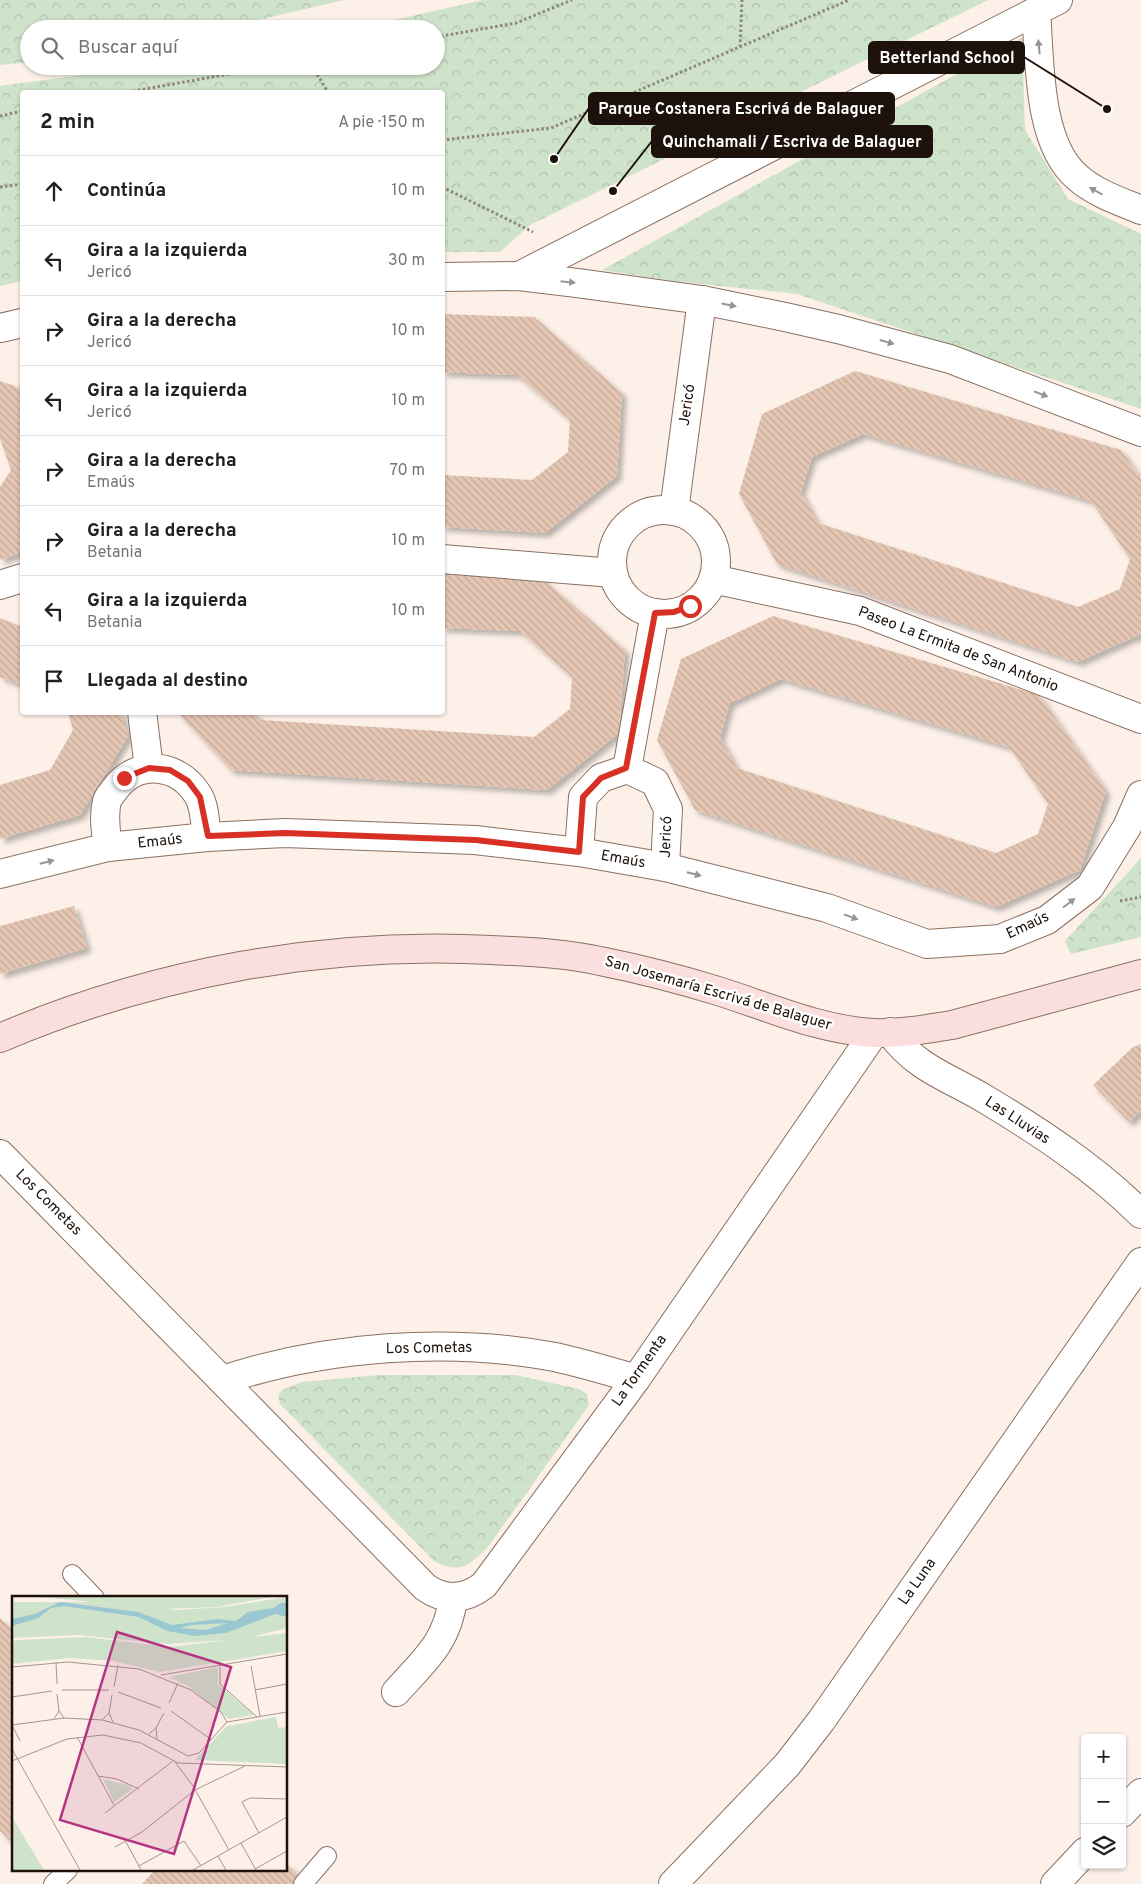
<!DOCTYPE html>
<html lang="es">
<head>
<meta charset="utf-8">
<style>
	:root { --surface:#fff; --page:#f2f2f2; --text:#202124; --muted:#757577; --line:#e0e0e0 }
	body { margin:0; font-family:Overpass,sans-serif; background:var(--page); color:var(--text) }
	.controls { position:absolute; right:15px; bottom:15px; display:grid; overflow:hidden; border-radius:5px; box-shadow:0 1px 4px #0004 }
	.controls button { width:45px; height:45px; display:grid; place-items:center; padding:0; border:0; border-bottom:1px solid var(--line); background:var(--surface); color:var(--text); font:25px sans-serif }
	.stop { position:absolute; width:15px; height:15px; margin:-11px; border:4px solid #d93025; border-radius:50%; background:#fff }
	.stop.end { background:#d93025; border-color:#fff; box-shadow:0 1px 5px #0008 }
	.list { margin:0; padding:0; list-style:none }
	h2 { display:flex; justify-content:space-between; align-items:center; height:65px; margin:0; padding:0 20px; font-size:21px }
	h2 small { font-size:16px; font-weight:400; color:var(--muted) }
	.list li { display:grid; grid-template-columns:32px 1fr auto; gap:15px; align-items:center; box-sizing:border-box; height:70px; padding:0 20px; border-top:1px solid var(--line) }
	.list b { display:block; font-size:19px; white-space:nowrap }
	.list p { margin:0; font-size:16px; white-space:nowrap; color:var(--muted) }
	.list em { font-size:16px; font-style:normal; color:var(--muted) }
	.icon { flex:none; width:28px; height:28px; fill:none; stroke:currentColor; stroke-width:2; stroke-linecap:round; stroke-linejoin:round }
	.map { position:relative; flex:none; width:1141px; height:1884px; overflow:hidden }
	.search { position:absolute; background:var(--surface); box-shadow:0 1px 4px #0004; left:20px; top:20px; width:425px; height:55px; display:flex; align-items:center; gap:12px; box-sizing:border-box; padding:0 18px; border-radius:28px; color:var(--muted); font-size:19px }
	.panel { position:absolute; background:var(--surface); box-shadow:0 1px 4px #0004; left:20px; top:90px; width:425px; height:625px; border-radius:5px }
	.map>svg:first-child { display:block }
	.park { fill:url(#park-crowns) }
	.building { fill:url(#building-back-hatch); fill-rule:evenodd; filter:url(#shadow) }
	.lines { fill:none; stroke-linecap:round; stroke-linejoin:round }
	.lane-casing { stroke:#8b705f; stroke-width:20 }
	.street-casing { stroke:#8b705f; stroke-width:30 }
	.secondary-casing { stroke:#8b705f; stroke-width:30 }
	.path { stroke:#91867e; stroke-width:3; stroke-dasharray:2.5 2.5; stroke-linecap:butt }
	.lane { stroke:#fff; stroke-width:18 }
	.street { stroke:#fff; stroke-width:28 }
	.secondary { stroke:#fadfde; stroke-width:28 }
	.oneway { fill:#999491 }
	.route { stroke:#d93025; stroke-width:6 }
	.labels { text-anchor:middle; dominant-baseline:central; stroke-width:5; stroke-linejoin:round; paint-order:stroke }
	.street-label { font-size:15px; fill:#1c120b; stroke:#fff }
	.inset-road { fill:none; stroke:#a29790; stroke-width:1 }
	.view { fill:#b33482; fill-opacity:0.15; stroke:#b33482; stroke-width:2.5 }
	.inset-edge { fill:none; stroke:#1c120b; stroke-width:2.5 }
	.leader { fill:none; stroke:#1c120b; stroke-width:2 }
	.callout-dot { fill:#1c120b; stroke:#fff; stroke-width:2 }
	.callout { fill:#1c120b; stroke:#1c120b; stroke-width:2 }
	.callout-label { font-size:16px; text-anchor:middle; font-weight:bold; fill:#fff }
</style>
</head>
<body>
<div class="map">
<svg width="1141" height="1884" viewBox="0 0 1141 1884">
	<defs>
		<pattern id="park-crowns" width="20" height="18" patternUnits="userSpaceOnUse" patternTransform="scale(1.25)"><rect width="20" height="18" fill="#cfe3ca"/><path d="M2 6a3 3 0 1 1 6 0M12 15a3 3 0 1 1 6 0" fill="none" stroke="#b1c2ac"/></pattern>
		<pattern id="building-back-hatch" width="6" height="6" patternUnits="userSpaceOnUse" patternTransform="scale(1.25)"><rect width="6" height="6" fill="#e4c6b3"/><path d="M-1 5l2 2M0 0l6 6M5-1l2 2" fill="none" stroke="#c3a999"/></pattern>
		<filter id="shadow"><feDropShadow dx="4.5" dy="4.5" stdDeviation="2.5" flood-color="#0004"/></filter>
	</defs>
	<rect width="100%" height="100%" fill="#fcf0e8"/>
	<!-- park -->
	<g class="park">
		<polygon points="0,0 344,0 219,29 29,29 29,62 0,65"/>
		<polygon points="483,0 988,0 530,225 500,252 443,252 442,92 22,92 22,281 0,286 0,86 148,66 436,66 436,29 354,29"/>
		<polygon points="1022,38 1025,130 1068,199 1141,234 1141,409 797,294 672,281 602,270"/>
		<polygon points="1141,858 1141,937 1071,954 1065,941"/>
		<path d="M379,1375H516L579,1389L587,1394L589,1405L488,1547C467,1567 460,1574 434,1561L280,1404L278,1395L283,1389L302,1382Z"/>
	</g>
	<!-- building -->
	<g class="building">
		<polygon points="442,314 534,317 622,393 617,476 545,533 442,527 442,475 532,480 568,452 570,420 517,375 442,372"/>
		<path d="M855,371L1121,450L1141,478V634L1078,662L777,564L739,494L762,414ZM863,434L1091,501L1130,559L1120,589L1078,607L818,523L801,492L812,457Z"/>
		<polygon points="0,381 22,389 22,546 18,554 0,560 0,487 11,470 0,439"/>
		<polygon points="442,571 537,574 625,650 619,733 547,790 231,770 177,712 254,712 261,720 534,737 570,709 572,677 520,631 442,628"/>
		<path d="M773,616L1039,695L1106,791L1080,870L996,907L695,810L657,740L681,659ZM781,679L1009,747L1048,804L1038,834L996,853L737,768L720,738L730,703Z"/>
		<polygon points="0,618 22,627 22,685 0,677"/>
		<polygon points="68,712 121,712 128,736 80,815 0,839 0,785 50,770 73,730"/>
		<polygon points="74,906 87,948 0,974 0,926"/>
		<polygon points="1141,1044 1141,1111 1129,1122 1093,1085 1133,1047"/>
		<polygon points="0,1618 14,1631 14,1844 0,1831"/>
		<polygon points="286,1863 303,1879 299,1884 142,1884 155,1870 286,1870"/>
	</g>
	<g class="lines">
		<!-- lane casing -->
		<g class="lane-casing">
			<g id="lane">
				<polyline points="72,1574 95,1598"/>
				<polyline points="53,1884 68,1870"/>
				<polyline points="303,1884 327,1856"/>
			</g>
		</g>
		<!-- street casing -->
		<g class="street-casing">
			<g id="street">
				<path d="M1036,11C1040,60 1037,142 1077,177C1095,193 1119,201 1141,210"/>
				<polyline points="519,276 1058,0"/>
				<polyline points="442,277 519,276 577,283 702,300 785,317 838,329 950,359 1141,432"/>
				<polyline points="0,328 22,323"/>
				<circle cx="664" cy="562" r="52"/>
				<polyline points="674,511 702,300"/>
				<polyline points="442,559 613,573"/>
				<polyline points="713,579 860,611 1141,719"/>
				<polyline points="0,585 22,578"/>
				<polyline points="142,712 149,768"/>
				<polyline points="627,769 655,613"/>
				<path d="M108,847C106,833 103,816 107,801C108,797 113,792 115,789C138,758 179,764 198,795C205,806 205,824 207,837"/>
				<polyline points="579,852 583,797 601,778 627,769 655,782 668,809 665,867"/>
				<polyline points="0,874 108,847 207,837 285,833 475,840 579,852 665,867 827,908 927,944 1000,939 1047,920 1090,887 1127,827 1141,795"/>
				<path d="M890,1032C915,1068 950,1078 985,1099C1040,1132 1096,1169 1141,1214"/>
				<path d="M0,1154L425,1587C444,1601 465,1600 484,1585L636,1379L874,1033"/>
				<path d="M223,1380C325,1346 449,1337 555,1357C582,1363 609,1371 636,1379"/>
				<path d="M396,1692C424,1661 448,1642 453,1598"/>
				<polyline points="1122,1813 1141,1793"/>
				<polyline points="673,1884 787,1765 821,1721 1141,1262"/>
				<polyline points="1055,1884 1085,1852"/>
			</g>
		</g>
		<!-- secondary casing -->
		<g class="secondary-casing">
			<path id="secondary" d="M0,1038C155,972 325,941 492,950C528,952 565,953 600,961C640,969 679,979 718,991C769,1007 820,1030 874,1033C900,1034 926,1029 952,1025L1141,974"/>
		</g>
		<!-- path -->
		<g class="path">
			<polyline points="436,37 516,23 572,0"/>
			<polyline points="740,47 742,0"/>
			<polyline points="312,66 328,92"/>
			<polyline points="128,92 274,66"/>
			<polyline points="0,116 22,111"/>
			<polyline points="442,140 551,128 849,0"/>
			<polyline points="0,187 22,184"/>
			<polyline points="442,187 533,232"/>
			<polyline points="1120,901 1141,897"/>
		</g>
		<!-- lane -->
		<use href="#lane" class="lane"/>
		<!-- street -->
		<use href="#street" class="street"/>
		<!-- secondary -->
		<use href="#secondary" class="secondary"/>
	</g>
	<!-- one-way arrows -->
	<defs><path id="oneway-solid" d="M-6-.8H1V-3.2L6.5 0L1 3.2V.8H-6Z" transform="scale(1.25)"/></defs>
	<g class="oneway">
		<use href="#oneway-solid" transform="translate(1039 47) rotate(-95)"/>
		<use href="#oneway-solid" transform="translate(1096 191) rotate(-151)"/>
		<use href="#oneway-solid" transform="translate(568 282) rotate(6)"/>
		<use href="#oneway-solid" transform="translate(729 305) rotate(11)"/>
		<use href="#oneway-solid" transform="translate(887 342) rotate(16)"/>
		<use href="#oneway-solid" transform="translate(1041 394) rotate(21)"/>
		<use href="#oneway-solid" transform="translate(47 862) rotate(-14)"/>
		<use href="#oneway-solid" transform="translate(694 874) rotate(14)"/>
		<use href="#oneway-solid" transform="translate(1069 903) rotate(-37)"/>
		<use href="#oneway-solid" transform="translate(851 917) rotate(20)"/>
	</g>
	<g class="lines">
		<!-- route -->
		<polyline class="route" points="124,778 149,768 170,770 188,781 200,797 208,836 285,833 476,840 579,852 583,797 601,778 626,768 655,613 674,612 690,606"/>
	</g>
	<g class="labels">
		<!-- street labels -->
		<g class="street-label">
			<text transform="translate(688 405) rotate(-82)">Jericó</text>
			<text transform="translate(958 650) rotate(21)">Paseo La Ermita de San Antonio</text>
			<text transform="translate(667 837) rotate(-88)">Jericó</text>
			<text transform="translate(160 842) rotate(-6)">Emaús</text>
			<text transform="translate(623 860) rotate(10)">Emaús</text>
			<text transform="translate(1028 926) rotate(-25)">Emaús</text>
			<text transform="translate(718 994) rotate(16)">San Josemaría Escrivá de Balaguer</text>
			<text transform="translate(1017 1121) rotate(33)">Las Lluvias</text>
			<text transform="translate(48 1203) rotate(45)">Los Cometas</text>
			<text transform="translate(429 1349) rotate(-1)">Los Cometas</text>
			<text transform="translate(640 1371) rotate(-55)">La Tormenta</text>
			<text transform="translate(918 1582) rotate(-55)">La Luna</text>
		</g>
	</g>
	<!-- overview -->
	<g transform="translate(12 1596)">
		<rect width="275" height="275" fill="#fcf0e8"/>
		<path d="M0,221L32,274H0Z" fill="#cfe3ca"/>
		<path d="M28,1H259L205,11L155,13ZM275,1V32L232,43L155,48L66,39L0,42L2,6H78L165,14L212,11ZM275,37V55L148,76L101,65L58,62L0,68V45L8,44L74,41L157,51ZM206,71V88L242,119L217,123L176,90L157,81ZM264,121L266,132L275,131V168L183,164L215,130ZM91,183L115,189L121,193L102,206Z" fill="#cfe3ca"/>
		<path d="M48,6L126,16L160,29L205,23L224,25L236,16L261,12L269,7H275V21L263,18L214,37L183,40L155,35L127,21L52,10L39,12L26,22L0,30V23L23,18ZM216,27L193,34L168,32L179,29Z" fill="#9bc7d3" fill-rule="evenodd"/>
		<path class="inset-road" d="M44,66L45,88M208,69V88L245,121M239,70L248,120M0,71L56,66L127,73L179,94L209,116L215,126M149,79L275,58M102,91L106,69M50,94H97M243,94L275,88M106,96L149,112M45,98L47,115M0,101L40,95M157,107L166,87M159,115L200,144M97,117L100,99M42,123L47,115L52,122M90,124L97,117L101,126M215,126L275,116M0,129L52,122L90,124L127,134L176,160L187,157L215,126M0,129L8,145M144,132L152,117M137,138L144,132L145,143M65,141L102,209M0,153L68,274M0,165L55,143L91,139L129,147L166,167L275,171M163,166L181,190L217,254M86,180L105,183L127,193M93,217L161,165M247,237L230,206L238,202L275,203M114,246L129,274M229,247L244,274M103,251L130,236L183,194L233,170M206,260L214,274M127,270L172,245L189,270M243,273L275,255M181,274L275,221"/>
		<path class="view" d="M105,36L219,71L162,258L48,224Z"/>
		<rect width="275" height="275" class="inset-edge"/>
	</g>
	<!-- callouts -->
	<path class="leader" d="M1107 109L1024 57M554 159L589 108M613 191L652 141"/>
	<g class="callout-dot">
		<circle cx="1107" cy="109" r="5"/>
		<circle cx="554" cy="159" r="5"/>
		<circle cx="613" cy="191" r="5"/>
	</g>
	<g class="callout">
		<rect x="869" y="42" width="155" height="31" rx="5"/>
		<rect x="589" y="93" width="305" height="31" rx="5"/>
		<rect x="652" y="126" width="280" height="31" rx="5"/>
	</g>
	<g class="callout-label">
		<text x="947" y="63">Betterland School</text>
		<text x="741" y="114">Parque Costanera Escrivá de Balaguer</text>
		<text x="792" y="147">Quinchamali / Escriva de Balaguer</text>
	</g>
</svg>
<div class="controls">
<button>+</button>
<button>−</button>
<button><svg class="icon" aria-label="layers" viewBox="0 0 24 24"><path d="M12 4l9 5-9 5-9-5zM3 14l9 5 9-5"/></svg></button>
</div>
<div class="stop" style="left:690px;top:606px"></div>
<div class="stop end" style="left:124px;top:778px"></div>
<div class="search"><svg class="icon" aria-label="search" viewBox="0 0 24 24"><circle cx="10" cy="10" r="6"/><path d="M15 15l6 6"/></svg>Buscar aquí</div>
<section class="panel">
<h2>2 min<small>A pie · 150 m</small></h2>
<ul class="list">
<li><svg class="icon" aria-label="ahead" viewBox="0 0 24 24"><path d="M12 20V5M6 11l6-6 6 6"/></svg><div><b>Continúa</b></div><em>10 m</em></li>
<li><svg class="icon" aria-label="left" viewBox="0 0 24 24"><path d="M17 20v-9H6M10 6l-5 5 5 5"/></svg><div><b>Gira a la izquierda</b><p>Jericó</p></div><em>30 m</em></li>
<li><svg class="icon" aria-label="right" viewBox="0 0 24 24"><path d="M7 20v-9h11M14 6l5 5-5 5"/></svg><div><b>Gira a la derecha</b><p>Jericó</p></div><em>10 m</em></li>
<li><svg class="icon" aria-label="left" viewBox="0 0 24 24"><path d="M17 20v-9H6M10 6l-5 5 5 5"/></svg><div><b>Gira a la izquierda</b><p>Jericó</p></div><em>10 m</em></li>
<li><svg class="icon" aria-label="right" viewBox="0 0 24 24"><path d="M7 20v-9h11M14 6l5 5-5 5"/></svg><div><b>Gira a la derecha</b><p>Emaús</p></div><em>70 m</em></li>
<li><svg class="icon" aria-label="right" viewBox="0 0 24 24"><path d="M7 20v-9h11M14 6l5 5-5 5"/></svg><div><b>Gira a la derecha</b><p>Betania</p></div><em>10 m</em></li>
<li><svg class="icon" aria-label="left" viewBox="0 0 24 24"><path d="M17 20v-9H6M10 6l-5 5 5 5"/></svg><div><b>Gira a la izquierda</b><p>Betania</p></div><em>10 m</em></li>
<li><svg class="icon" aria-label="arrive" viewBox="0 0 24 24"><path d="M6 21V4h12l-3 4 3 4H6"/></svg><div><b>Llegada al destino</b></div></li>
</ul>
</section>
</div>
</body>
</html>
